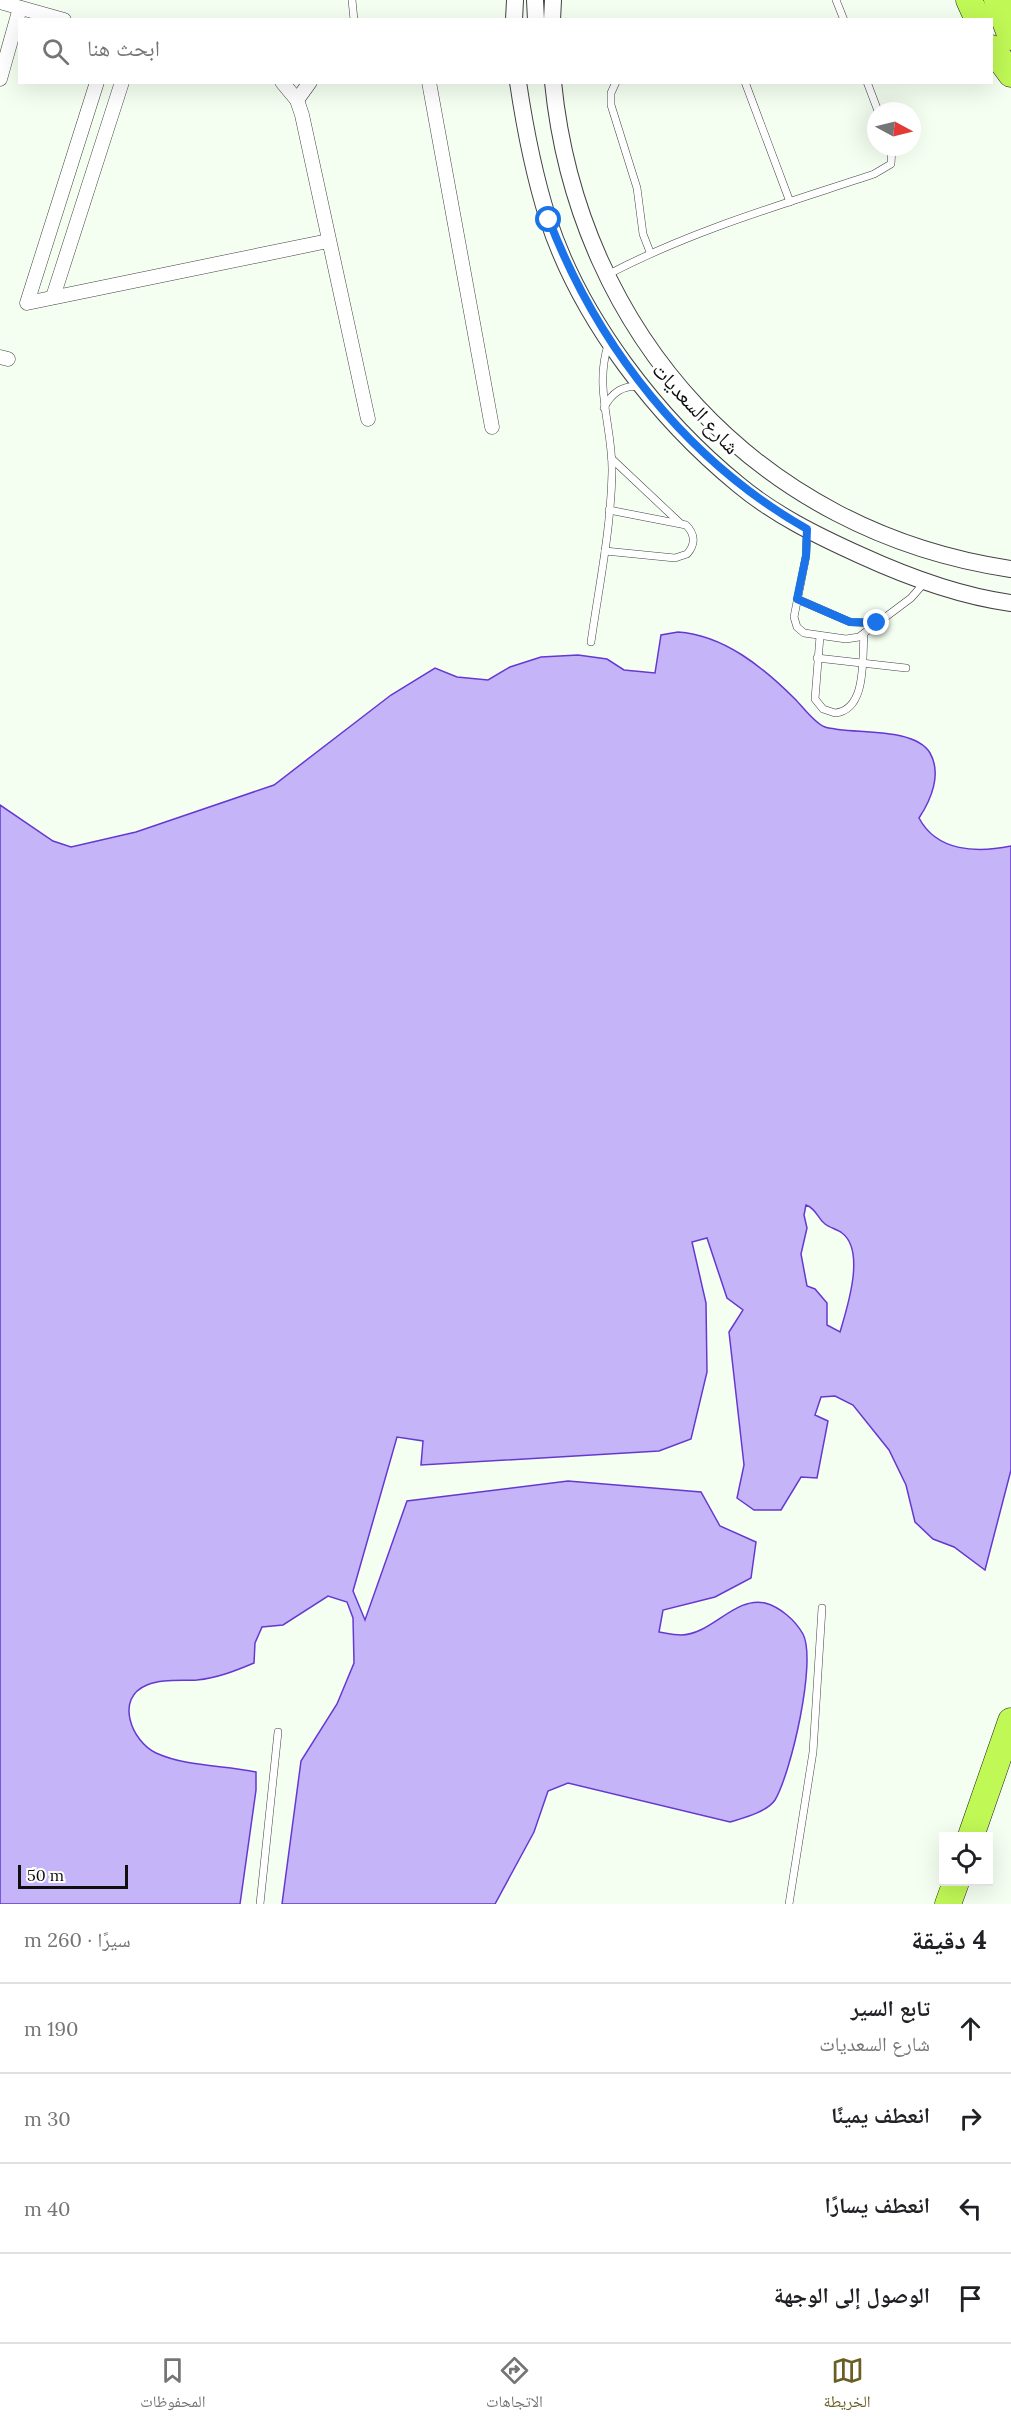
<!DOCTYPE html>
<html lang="ar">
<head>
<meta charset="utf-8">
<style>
	:root { --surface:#fff; --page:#f6f6f6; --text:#202124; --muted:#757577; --line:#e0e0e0; --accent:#6a5f23 }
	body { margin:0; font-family:Lora,"Noto Naskh Arabic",serif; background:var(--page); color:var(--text); direction:rtl }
	.controls { position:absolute; right:18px; bottom:18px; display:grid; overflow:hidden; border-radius:0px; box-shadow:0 6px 24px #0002 }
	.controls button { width:54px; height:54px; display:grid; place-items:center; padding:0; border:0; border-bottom:2px solid var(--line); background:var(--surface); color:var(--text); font:30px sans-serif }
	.compass { position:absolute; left:867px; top:102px; width:54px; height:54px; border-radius:50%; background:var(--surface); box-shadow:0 6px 24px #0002; rotate:97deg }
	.scale { position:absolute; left:18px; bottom:15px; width:110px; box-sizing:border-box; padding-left:6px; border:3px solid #0f0f0f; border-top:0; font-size:16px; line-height:21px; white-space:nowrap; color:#0f0f0f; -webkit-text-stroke:4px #fff; paint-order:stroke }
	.stop { position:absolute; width:18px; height:18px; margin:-14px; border:4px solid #1a73e8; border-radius:50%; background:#fff }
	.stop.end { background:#1a73e8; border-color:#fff; box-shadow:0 2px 6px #0008 }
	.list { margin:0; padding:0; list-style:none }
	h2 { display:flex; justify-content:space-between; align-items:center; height:78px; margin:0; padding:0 24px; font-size:26px }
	h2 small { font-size:20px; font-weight:400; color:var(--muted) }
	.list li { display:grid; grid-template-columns:39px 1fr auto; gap:18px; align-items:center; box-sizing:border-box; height:90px; padding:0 24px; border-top:2px solid var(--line) }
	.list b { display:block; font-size:22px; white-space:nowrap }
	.list p { margin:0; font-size:20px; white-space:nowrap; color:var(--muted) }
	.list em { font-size:20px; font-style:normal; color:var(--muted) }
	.icon { flex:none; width:33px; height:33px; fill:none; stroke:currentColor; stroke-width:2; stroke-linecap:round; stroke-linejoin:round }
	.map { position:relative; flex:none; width:1011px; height:1904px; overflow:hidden; direction:ltr }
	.search { position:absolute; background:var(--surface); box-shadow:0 6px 24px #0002; left:18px; right:18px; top:18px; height:66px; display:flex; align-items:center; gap:15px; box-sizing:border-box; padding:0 21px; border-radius:0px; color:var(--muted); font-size:22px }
	.sheet { height:438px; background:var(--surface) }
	nav { display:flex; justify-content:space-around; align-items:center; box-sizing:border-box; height:84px; border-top:2px solid var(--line); background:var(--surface); font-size:16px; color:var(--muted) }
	nav a { display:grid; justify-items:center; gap:3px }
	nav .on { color:var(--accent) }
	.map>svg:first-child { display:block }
	.water { fill:#c6b4f8; stroke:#6539d1; stroke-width:1.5; fill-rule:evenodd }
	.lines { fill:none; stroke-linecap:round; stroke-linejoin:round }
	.service-casing { stroke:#424242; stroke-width:8 }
	.minor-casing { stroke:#424242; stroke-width:15 }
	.tertiary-casing { stroke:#424242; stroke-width:18 }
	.motorway-casing { stroke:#202020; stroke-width:27 }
	.service { stroke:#fff; stroke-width:7 }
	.minor { stroke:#fff; stroke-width:14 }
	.tertiary { stroke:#fff; stroke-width:16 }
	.motorway { stroke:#c0f856; stroke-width:26 }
	.route { stroke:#1a73e8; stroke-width:8 }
	.labels { text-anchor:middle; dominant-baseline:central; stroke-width:6; stroke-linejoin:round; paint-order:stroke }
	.street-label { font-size:21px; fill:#0f0f0f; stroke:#fff }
</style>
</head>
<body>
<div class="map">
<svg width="1011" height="1904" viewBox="0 0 1011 1904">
	<rect width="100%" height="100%" fill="#f5fff1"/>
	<!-- water -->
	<path class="water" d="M678,632C724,635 764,668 795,699C803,707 815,724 825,727C851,735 914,726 930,753C942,774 931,800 919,818C937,852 977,853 1011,846V1470L985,1570L954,1547L933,1539L915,1522L906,1485L889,1450L853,1405L835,1396L821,1397L815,1415L828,1421L817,1478L801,1477L781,1510H754L737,1498L744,1465L729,1332L743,1310L727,1298L707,1238L692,1242L706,1303L707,1372L691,1439L659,1451L421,1465L423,1441L397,1437L353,1591L365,1620L407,1501L568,1481L701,1492L720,1526L756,1542L751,1578L715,1597L663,1610L659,1632C665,1633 674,1635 681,1635C711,1635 735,1596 765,1603C780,1607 795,1620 803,1634C817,1661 791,1773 775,1800C767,1812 743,1818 730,1822L568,1783L548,1791L534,1832L495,1904H282L301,1761L337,1704L354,1663L353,1618L347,1602L328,1596L283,1625L262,1627L255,1643L254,1663C235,1671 217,1678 197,1680C180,1681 162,1679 147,1685C114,1698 132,1742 156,1753C187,1767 223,1765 256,1772V1790L240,1904H0V805L53,841L71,847L136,832L274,785L391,695L435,668L457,677L488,680L510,667L541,657L578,655L607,659L624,670L655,673L661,635ZM806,1205C817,1209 817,1218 825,1224C830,1228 837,1229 842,1233C866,1251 847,1308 840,1332L827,1325V1303L815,1289L807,1286L801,1254L807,1228L804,1215Z"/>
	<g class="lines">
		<!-- service casing -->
		<g class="service-casing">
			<g id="service">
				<polyline points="352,0 354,20"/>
				<polyline points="836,0 844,20"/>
				<polyline points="616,82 611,93 611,105 637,188 643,234 650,252"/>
				<polyline points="745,82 790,202"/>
				<polyline points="867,82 878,111"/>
				<path d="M609,274C693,230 784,204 874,174L891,164L892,147"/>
				<path d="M604,408C611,393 624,384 640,387"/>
				<polyline points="612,459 680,523"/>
				<polyline points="807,531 806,556 794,617 797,627 804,633 846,639 859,637 911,598 925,582"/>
				<path d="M605,551L675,558L687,554C696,544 695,534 686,525L609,510"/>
				<polyline points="797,599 850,622 877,623"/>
				<path d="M820,636L815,699L823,709L835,713C867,710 862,659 864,634"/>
				<path d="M591,642C599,586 611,529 612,472C613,428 594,389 608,345"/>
				<polyline points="817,658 906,668"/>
				<polyline points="260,1904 278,1732"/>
				<polyline points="789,1904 813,1752 822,1608"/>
			</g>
		</g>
		<!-- minor casing -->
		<g class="minor-casing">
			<g id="minor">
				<polyline points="0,2 64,20"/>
				<polyline points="0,79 20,8"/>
				<polyline points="97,82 27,303 328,241"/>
				<polyline points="282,82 297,100 302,115 368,419"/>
				<polyline points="429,82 492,427"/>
				<polyline points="297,100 310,82"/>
				<polyline points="53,297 122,82"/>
				<polyline points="0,357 8,359"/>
			</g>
		</g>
		<!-- tertiary casing -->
		<g class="tertiary-casing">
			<g id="tertiary">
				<polyline points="535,0 536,20"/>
				<polyline points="514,20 515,0"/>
				<polyline points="552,20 553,0"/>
				<path d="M518,82C525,129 534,175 548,219C581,320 658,419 739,485C775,515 818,536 860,555C908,577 959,596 1011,603"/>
				<path d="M553,82C578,335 759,532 1011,569"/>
			</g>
		</g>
		<!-- motorway casing -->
		<g class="motorway-casing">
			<g id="motorway">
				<polyline points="969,0 978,20"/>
				<polyline points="997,0 1011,37"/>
				<polyline points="992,48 1011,74"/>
				<polyline points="971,1836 1011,1721"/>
				<polyline points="948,1904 956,1882"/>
			</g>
		</g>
		<!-- service -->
		<use href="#service" class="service"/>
		<!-- minor -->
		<use href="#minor" class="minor"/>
		<!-- tertiary -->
		<use href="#tertiary" class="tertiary"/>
		<!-- motorway -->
		<use href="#motorway" class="motorway"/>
	</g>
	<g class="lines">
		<!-- route -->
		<path class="route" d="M549,220C598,347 687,461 807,529L806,556L797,599L850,622L877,623"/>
	</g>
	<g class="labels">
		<!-- street labels -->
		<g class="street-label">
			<text transform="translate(696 408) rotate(47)">شارع السعديات</text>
		</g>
	</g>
</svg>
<div class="controls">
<button><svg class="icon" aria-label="locate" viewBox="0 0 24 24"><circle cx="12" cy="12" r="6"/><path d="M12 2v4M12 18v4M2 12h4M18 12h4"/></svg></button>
</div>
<svg class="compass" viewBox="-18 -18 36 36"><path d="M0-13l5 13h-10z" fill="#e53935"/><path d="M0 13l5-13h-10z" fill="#757577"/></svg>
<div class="scale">50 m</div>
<div class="stop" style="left:549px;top:220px"></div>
<div class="stop end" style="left:877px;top:623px"></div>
<div class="search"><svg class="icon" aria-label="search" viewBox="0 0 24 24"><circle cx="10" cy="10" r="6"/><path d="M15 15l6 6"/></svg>ابحث هنا</div>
</div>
<section class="sheet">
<h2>4 دقيقة<small>سيرًا · 260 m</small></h2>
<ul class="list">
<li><svg class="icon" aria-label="ahead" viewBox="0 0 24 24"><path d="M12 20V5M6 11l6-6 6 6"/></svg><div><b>تابع السير</b><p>شارع السعديات</p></div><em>190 m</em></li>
<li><svg class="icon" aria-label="right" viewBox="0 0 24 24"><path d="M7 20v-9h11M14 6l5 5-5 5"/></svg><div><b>انعطف يمينًا</b></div><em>30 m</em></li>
<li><svg class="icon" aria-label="left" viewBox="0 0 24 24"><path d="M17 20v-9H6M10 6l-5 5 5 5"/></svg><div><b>انعطف يسارًا</b></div><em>40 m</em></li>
<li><svg class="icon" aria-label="arrive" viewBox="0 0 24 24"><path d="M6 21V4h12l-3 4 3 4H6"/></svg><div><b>الوصول إلى الوجهة</b></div></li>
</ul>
</section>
<nav>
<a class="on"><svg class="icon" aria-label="map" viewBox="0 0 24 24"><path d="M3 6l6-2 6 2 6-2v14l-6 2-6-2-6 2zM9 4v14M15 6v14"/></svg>الخريطة</a>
<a><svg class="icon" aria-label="directions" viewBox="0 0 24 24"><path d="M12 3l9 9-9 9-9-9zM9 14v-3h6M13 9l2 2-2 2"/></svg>الاتجاهات</a>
<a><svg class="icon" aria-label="saved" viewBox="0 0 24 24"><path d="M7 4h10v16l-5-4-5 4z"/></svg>المحفوظات</a>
</nav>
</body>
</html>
